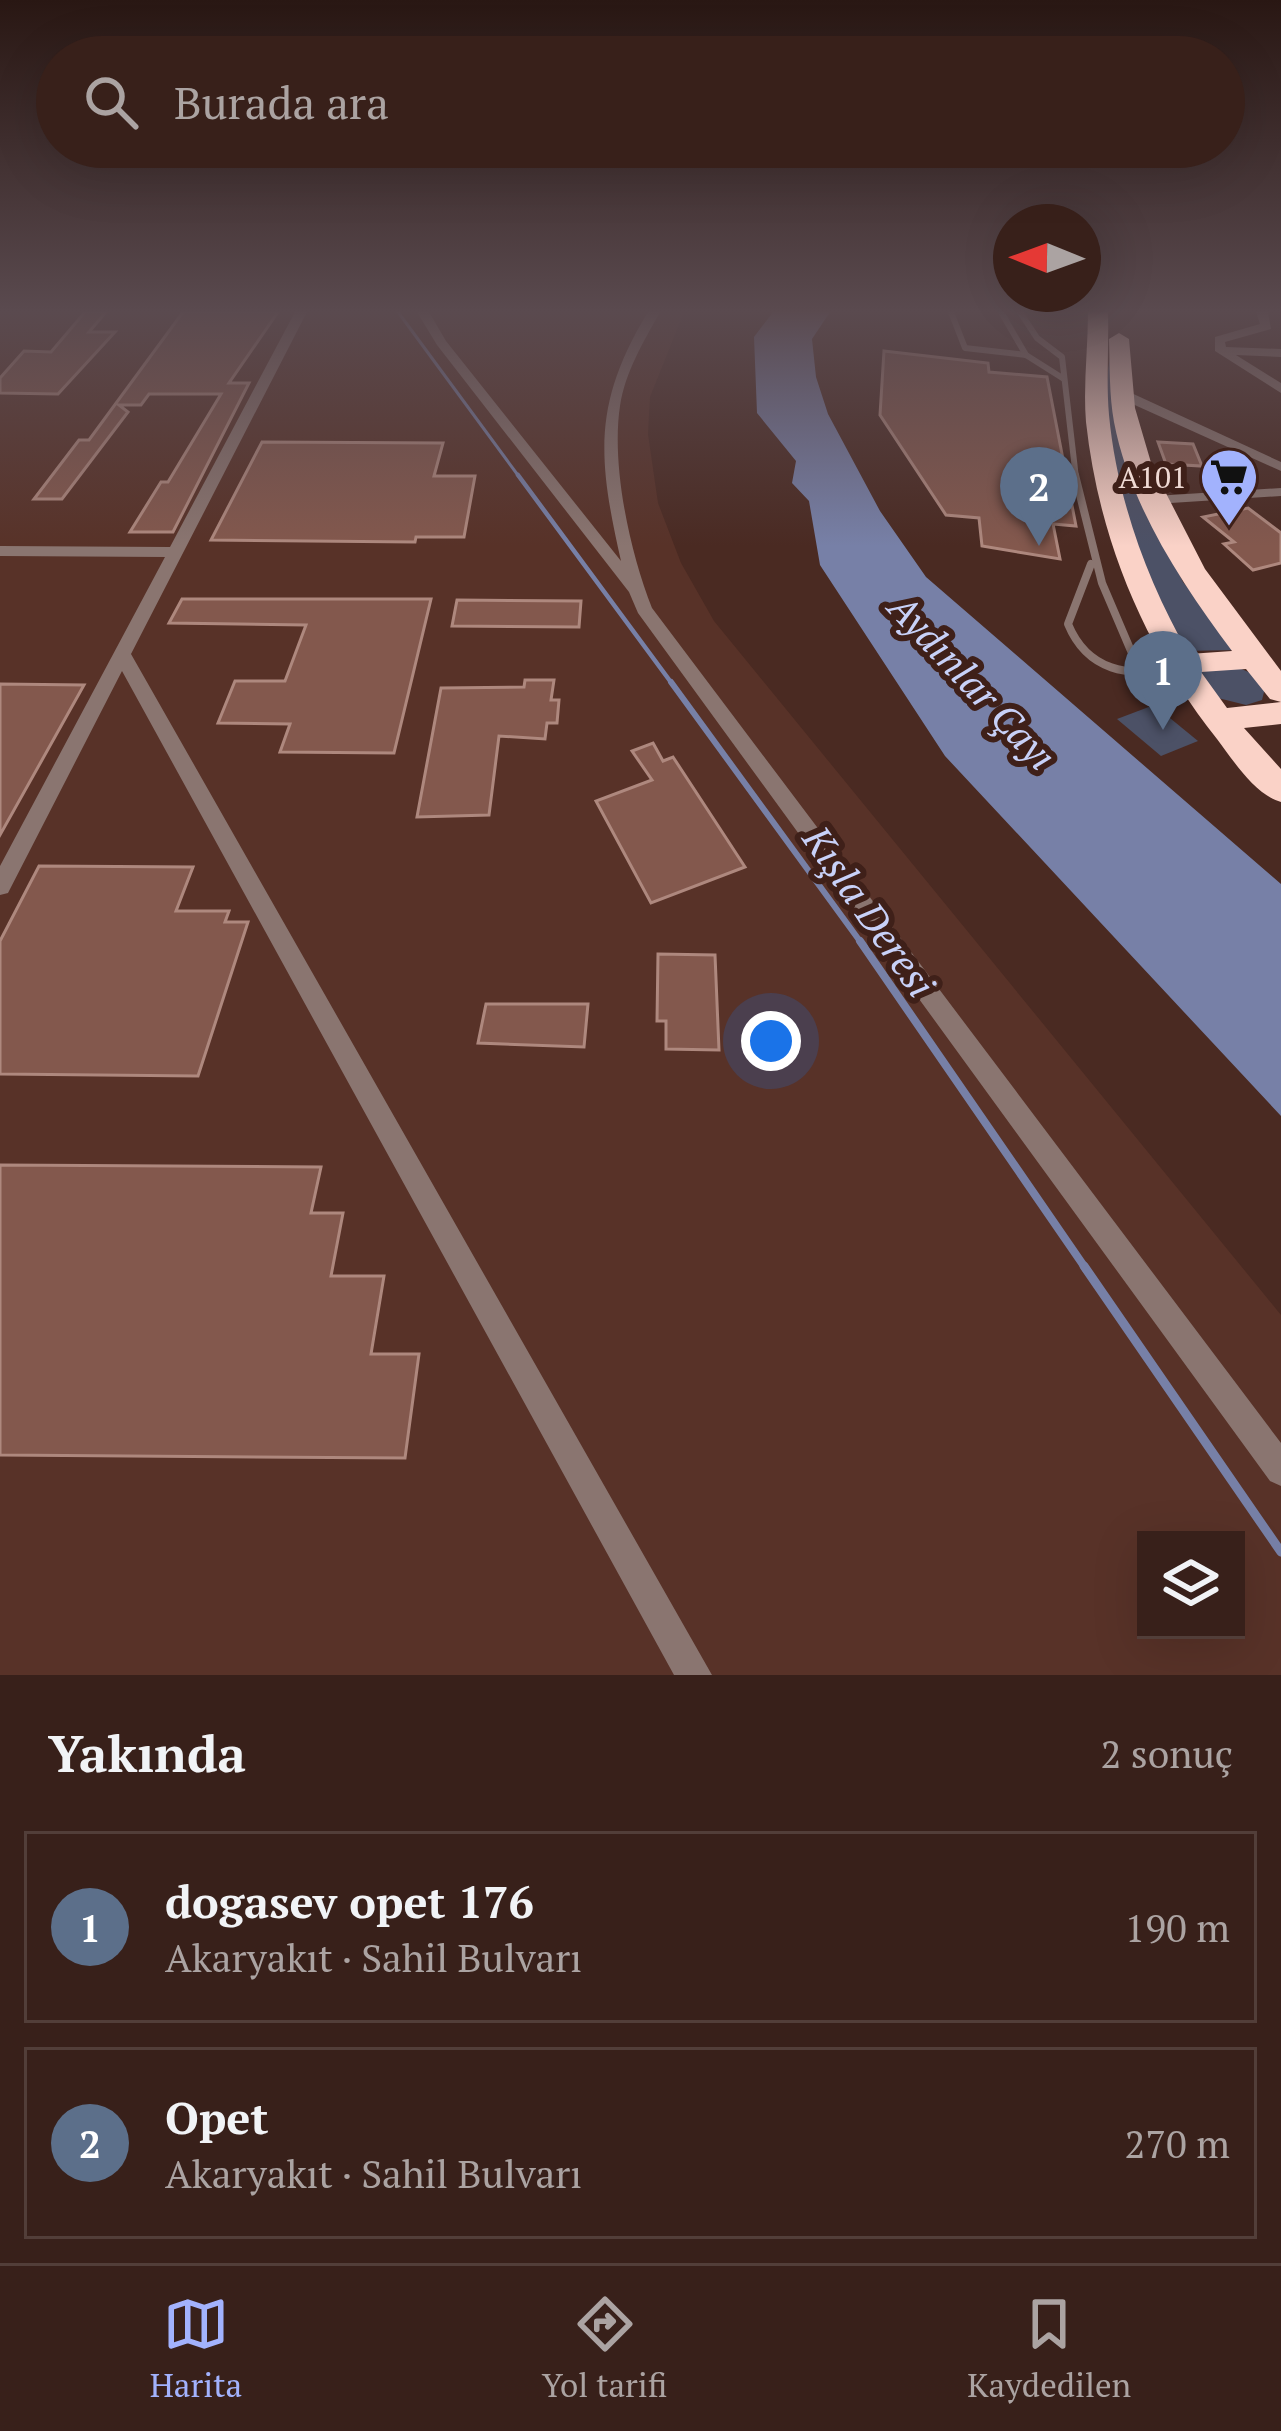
<!DOCTYPE html>
<html lang="tr">
<head>
<meta charset="utf-8">
<style>
	:root { --surface:#38201a; --page:#3f2823; --text:#f1f3f6; --muted:#aba3a2; --line:#523e39; --accent:#a2b2fd }
	body { margin:0; font-family:"PT Serif",serif; background:var(--page); color:var(--text) }
	.controls { position:absolute; right:36px; bottom:36px; display:grid; overflow:hidden; border-radius:0px; box-shadow:0 12px 48px #0002 }
	.controls button { width:108px; height:108px; display:grid; place-items:center; padding:0; border:0; border-bottom:3px solid var(--line); background:var(--surface); color:var(--text); font:60px sans-serif }
	.compass { position:absolute; left:993px; top:204px; width:108px; height:108px; border-radius:50%; background:var(--surface); box-shadow:0 12px 48px #0002; rotate:271deg }
	.you { position:absolute; left:771px; top:1041px; width:42px; height:42px; margin:-30px; border:9px solid #fff; border-radius:50%; background:#1a73e8; box-shadow:0 0 0 18px #1a73e833 }
	.badge { display:grid; place-items:center; width:78px; height:78px; border-radius:50%; background:var(--accent); color:#fff; font-size:39px; font-weight:700 }
	.pin { position:absolute; translate:-50% -99px; filter:drop-shadow(0 3px 6px #0008) }
	.pin::after { content:''; position:absolute; top:63px; width:42px; height:36px; background:inherit; clip-path:polygon(0 0,100% 0,50% 100%) }
	.list { margin:0; padding:0; list-style:none }
	h2 { display:flex; justify-content:space-between; align-items:center; height:156px; margin:0; padding:0 48px; font-size:51px }
	h2 small { font-size:39px; font-weight:400; color:var(--muted) }
	.list li { display:grid; grid-template-columns:78px 1fr auto; gap:36px; align-items:center; box-sizing:border-box; height:192px; margin:0 24px 24px; padding:0 24px; border:3px solid var(--line); border-radius:0px }
	.list b { display:block; font-size:45px; white-space:nowrap }
	.list p { margin:0; font-size:39px; white-space:nowrap; color:var(--muted) }
	.list em { font-size:39px; font-style:normal; color:var(--muted) }
	.icon { flex:none; width:66px; height:66px; fill:none; stroke:currentColor; stroke-width:2; stroke-linecap:round; stroke-linejoin:round }
	.map { position:relative; flex:none; width:1281px; height:1675px; overflow:hidden }
	.search { position:absolute; background:var(--surface); box-shadow:0 12px 48px #0002; left:36px; right:36px; top:36px; height:132px; display:flex; align-items:center; gap:30px; box-sizing:border-box; padding:0 42px; border-radius:66px; color:var(--muted); font-size:45px }
	.sheet { height:588px; background:var(--surface) }
	nav { display:flex; justify-content:space-around; align-items:center; box-sizing:border-box; height:168px; border-top:3px solid var(--line); background:var(--surface); font-size:33px; color:var(--muted) }
	nav a { display:grid; justify-items:center; gap:6px }
	nav .on { color:var(--accent) }
	.map>svg:first-child { display:block }
	.built { fill:#583228; fill-rule:evenodd }
	.green { fill:#4c5166 }
	.water { fill:#7780a7 }
	.lines { fill:none; stroke-linecap:round; stroke-linejoin:round }
	.stream-far4 { stroke:#7780a7; stroke-width:3 }
	.stream-far3 { stroke:#7780a7; stroke-width:4.5 }
	.stream-far2 { stroke:#7780a7; stroke-width:6 }
	.stream-far1 { stroke:#7780a7; stroke-width:8 }
	.stream { stroke:#7780a7; stroke-width:9 }
	.building { fill:#83584d; stroke:#ae887e; stroke-width:3 }
	.lane-far1 { stroke:#8a7570; stroke-width:6 }
	.lane { stroke:#8a7570; stroke-width:8 }
	.street { fill:#8a7570; fill-rule:evenodd }
	.highway { fill:#fad2c7; fill-rule:evenodd }
	.labels { text-anchor:middle; dominant-baseline:central; stroke-width:12; stroke-linejoin:round; paint-order:stroke }
	.far-poi-label { font-size:30px; fill:#efdad4; stroke:#3f2019; text-anchor:end }
	.water-label { font-size:39px; font-style:italic; fill:#c8d1f8; stroke:#3f2019 }
</style>
</head>
<body>
<div class="map">
<svg width="1281" height="1675" viewBox="0 0 1281 1675">
	<rect width="100%" height="100%" fill="#4a2a22"/>
	<!-- built -->
	<path class="built" d="M0,312H684L650,397L648,434L658,503L681,563L714,621L1281,1315V1675H0ZM1146,1540H1236V1630H1146Z"/>
	<!-- green -->
	<g class="green">
		<path d="M1110,358L1138,487L1183,582L1239,650L1181,651C1143,567 1092,452 1110,358Z"/>
		<polygon points="1235,666 1255,675 1265,688 1262,700 1246,705 1214,697 1200,672"/>
		<polygon points="1154,705 1198,741 1161,756 1117,719"/>
	</g>
	<!-- water -->
	<polygon class="water" points="773,312 830,312 812,339 816,377 828,414 880,511 926,577 1281,884 1281,1116 945,756 820,565 809,501 792,483 796,461 757,413 754,337"/>
	<g class="lines">
		<!-- stream-far4 -->
		<polyline class="stream-far4" points="398,312 520,478"/>
		<!-- stream-far3 -->
		<polyline class="stream-far3" points="518,475 673,685"/>
		<!-- stream-far2 -->
		<polyline class="stream-far2" points="671,682 862,944"/>
		<!-- stream-far1 -->
		<polyline class="stream-far1" points="860,941 1086,1269"/>
		<!-- stream -->
		<polyline class="stream" points="1084,1266 1281,1552"/>
	</g>
	<!-- building -->
	<g class="building">
		<polygon points="85,312 106,312 89,332 115,332 58,394 0,393 0,378 24,351 51,352"/>
		<polygon points="183,312 278,312 229,383 249,383 173,532 130,532 161,482 168,482 221,394 149,394 141,405 119,405 128,412 62,499 34,499 79,440 89,440"/>
		<polygon points="884,351 988,363 989,372 1047,377 1076,526 1053,524 1060,559 982,546 979,518 946,515 880,415"/>
		<polygon points="262,442 443,443 434,476 475,476 464,537 416,537 415,542 211,540"/>
		<polygon points="1158,442 1193,444 1202,466 1166,464"/>
		<polygon points="1248,508 1281,533 1281,563 1253,570 1224,544 1234,542 1203,517"/>
		<polygon points="182,599 431,599 394,753 280,752 290,724 218,723 235,681 285,681 306,625 169,623"/>
		<polygon points="457,600 581,601 579,627 452,626"/>
		<polygon points="525,680 554,680 551,700 559,700 557,723 547,723 545,739 499,736 489,815 417,817 441,688 524,687"/>
		<polygon points="0,684 84,685 0,835"/>
		<polygon points="653,743 663,761 673,757 745,867 651,903 596,801 652,780 632,751"/>
		<polygon points="39,866 193,867 176,911 229,911 225,922 248,922 198,1076 0,1074 0,941"/>
		<polygon points="658,954 715,955 719,1050 666,1049 666,1021 657,1021"/>
		<polygon points="486,1004 588,1004 584,1047 478,1043"/>
		<polygon points="0,1165 321,1167 311,1213 343,1213 331,1276 384,1276 371,1354 419,1354 405,1458 0,1455"/>
	</g>
	<g class="lines">
		<!-- lane-far1 -->
		<g class="lane-far1">
			<polyline points="951,312 965,348 1026,355 1064,379"/>
			<polyline points="1001,312 1026,355"/>
			<polyline points="1020,312 1037,338 1062,357 1076,478"/>
		</g>
		<!-- lane -->
		<g class="lane">
			<polyline points="1075,475 1102,583 1134,658 1174,663"/>
			<path d="M1091,564L1068,624C1087,670 1129,680 1175,665"/>
		</g>
		<!-- street -->
		<g class="street">
			<polygon points="295,312 307,312 131,654 712,1675 674,1675 122,671 8,893 0,895 0,866 165,557 0,556 0,546 170,547"/>
			<path d="M417,312H429L446,341L621,561C598,459 592,404 648,312H660C644,341 625,372 620,406C611,465 630,553 652,608L1281,1443V1486L1270,1481L638,613L629,592L437,345Z"/>
			<polygon points="1256,312 1268,312 1271,329 1225,342 1226,347 1281,349 1281,357 1236,355 1281,383 1281,393 1215,351 1215,337 1260,324"/>
			<polygon points="1117,391 1127,391 1281,462 1281,471 1117,397"/>
			<polygon points="1281,488 1281,496 1155,504 1148,500 1155,496"/>
		</g>
		<!-- highway -->
		<path class="highway" d="M1088,312H1108C1109,346 1106,381 1109,415C1117,499 1147,581 1189,654L1232,651C1182,584 1130,506 1114,422C1109,395 1110,367 1109,339L1119,333L1129,339L1135,408L1152,466L1205,569L1281,671V702L1270,699L1246,669L1201,672L1227,708L1281,702V724L1244,728L1281,769V802C1255,795 1233,760 1217,739C1145,648 1099,541 1086,422C1083,386 1088,349 1088,312Z"/>
	</g>
	<!-- sky -->
	<linearGradient id="sky" x2="0" y2="1"><stop stop-color="#291713"/><stop offset="0.57" stop-color="#5a4a4f"/><stop offset="1" stop-color="#5a4a4f" stop-opacity="0"/></linearGradient>
	<rect width="1281" height="546" fill="url(#sky)"/>
	<!-- icons -->
	<defs>
		<g id="supermarket-pin" transform="scale(3)"><path d="M0 17L-7.5 6A9.5 9.5 0 1 1 7.5 6Z" fill="#a2b2fd" stroke="#3f2019"/><path d="M-6-5.5h2.5l.6 2H6L4.5 2H-2.5L-4.4-4H-6ZM-1.5 3.2a1.3 1.3 0 1 0 .1 0ZM3 3.2a1.3 1.3 0 1 0 .1 0Z" fill="#111"/></g>
	</defs>
	<g fill-rule="evenodd">
		<use href="#supermarket-pin" x="1229" y="477"/>
	</g>
	<g class="labels">
		<!-- far-poi labels -->
		<g class="far-poi-label">
			<text x="1187" y="477">A101</text>
		</g>
		<!-- water labels -->
		<g class="water-label">
			<text transform="translate(973 681) rotate(47)">Aydınlar Çayı</text>
			<text transform="translate(870 911) rotate(55)">Kışla Deresi</text>
		</g>
	</g>
</svg>
<div class="controls">
<button><svg class="icon" aria-label="layers" viewBox="0 0 24 24"><path d="M12 4l9 5-9 5-9-5zM3 14l9 5 9-5"/></svg></button>
</div>
<svg class="compass" viewBox="-18 -18 36 36"><path d="M0-13l5 13h-10z" fill="#e53935"/><path d="M0 13l5-13h-10z" fill="#aba3a2"/></svg>
<div class="you"></div>
<div class="pin badge" style="left:1163px;top:730px;background:#5c6f8a">1</div>
<div class="pin badge" style="left:1039px;top:546px;background:#5c6f8a">2</div>
<div class="search"><svg class="icon" aria-label="search" viewBox="0 0 24 24"><circle cx="10" cy="10" r="6"/><path d="M15 15l6 6"/></svg>Burada ara</div>
</div>
<section class="sheet">
<h2>Yakında<small>2 sonuç</small></h2>
<ul class="list">
<li><span class="badge" style="background:#5c6f8a">1</span><div><b>dogasev opet 176</b><p>Akaryakıt · Sahil Bulvarı</p></div><em>190 m</em></li>
<li><span class="badge" style="background:#5c6f8a">2</span><div><b>Opet</b><p>Akaryakıt · Sahil Bulvarı</p></div><em>270 m</em></li>
</ul>
</section>
<nav>
<a class="on"><svg class="icon" aria-label="map" viewBox="0 0 24 24"><path d="M3 6l6-2 6 2 6-2v14l-6 2-6-2-6 2zM9 4v14M15 6v14"/></svg>Harita</a>
<a><svg class="icon" aria-label="directions" viewBox="0 0 24 24"><path d="M12 3l9 9-9 9-9-9zM9 14v-3h6M13 9l2 2-2 2"/></svg>Yol tarifi</a>
<a><svg class="icon" aria-label="saved" viewBox="0 0 24 24"><path d="M7 4h10v16l-5-4-5 4z"/></svg>Kaydedilen</a>
</nav>
</body>
</html>
